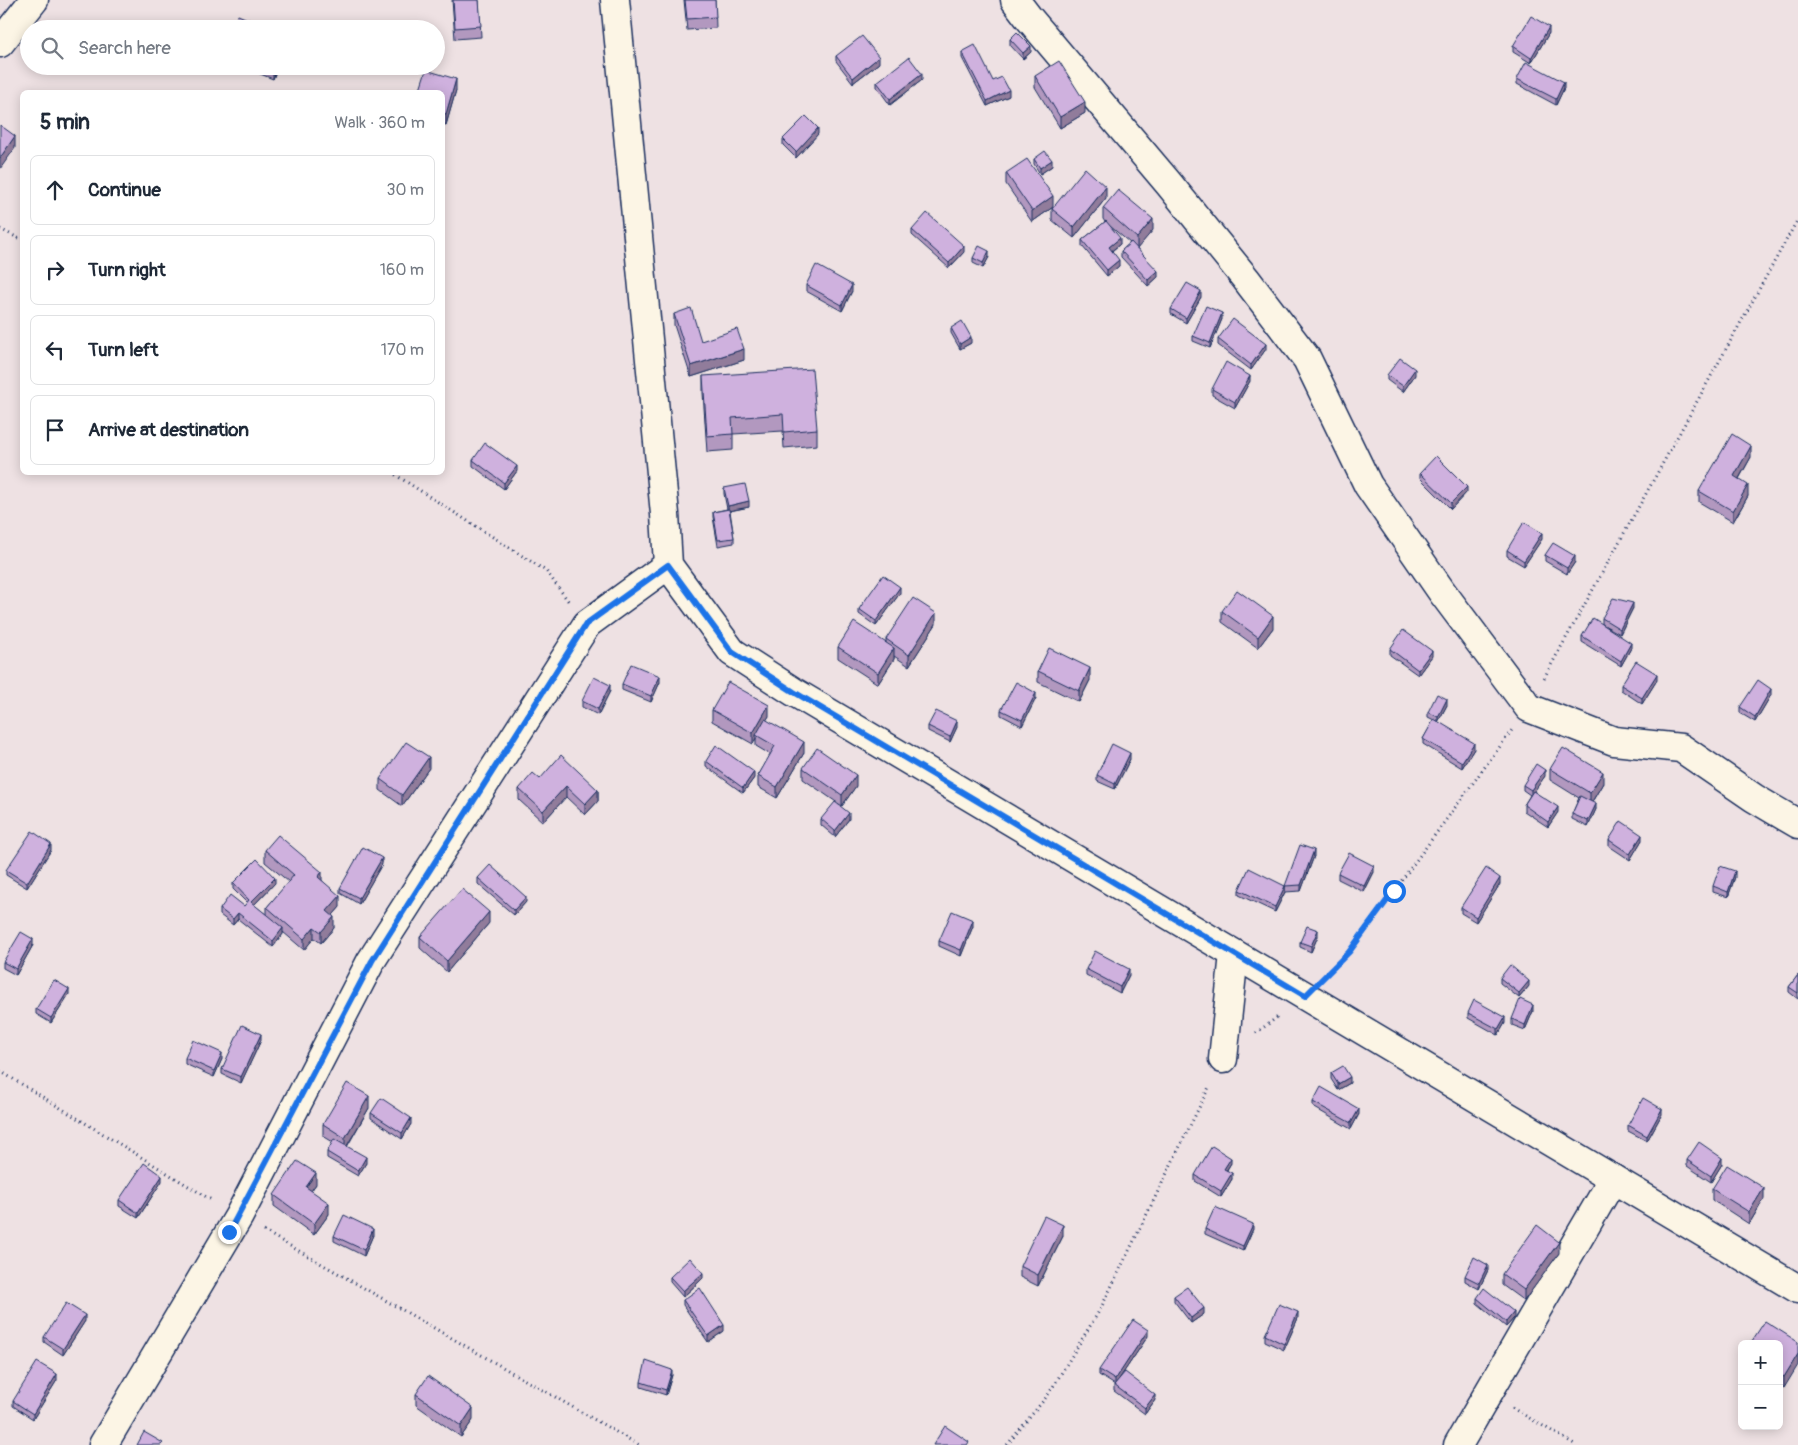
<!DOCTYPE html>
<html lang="en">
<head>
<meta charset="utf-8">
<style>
	:root { --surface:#fff; --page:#f2f2f3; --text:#1f2937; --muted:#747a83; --line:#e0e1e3 }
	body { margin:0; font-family:Pangolin,sans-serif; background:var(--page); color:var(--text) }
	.controls { position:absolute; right:15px; bottom:15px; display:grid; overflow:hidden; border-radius:8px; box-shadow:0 2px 12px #0003 }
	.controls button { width:45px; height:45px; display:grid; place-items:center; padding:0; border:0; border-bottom:1px solid var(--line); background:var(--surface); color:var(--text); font:25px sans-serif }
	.stop { position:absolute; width:15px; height:15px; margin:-11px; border:4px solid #1a73e8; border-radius:50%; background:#fff }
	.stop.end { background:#1a73e8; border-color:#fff; box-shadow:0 1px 5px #0008 }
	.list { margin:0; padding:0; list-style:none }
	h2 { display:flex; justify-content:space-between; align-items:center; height:65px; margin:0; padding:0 20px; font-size:21px }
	h2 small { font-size:16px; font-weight:400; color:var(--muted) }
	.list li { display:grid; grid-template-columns:32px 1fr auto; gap:15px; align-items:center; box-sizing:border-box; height:70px; margin:0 10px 10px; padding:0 10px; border:1px solid var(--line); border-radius:8px }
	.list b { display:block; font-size:19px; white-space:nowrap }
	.list em { font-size:16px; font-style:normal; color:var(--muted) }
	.icon { flex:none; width:28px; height:28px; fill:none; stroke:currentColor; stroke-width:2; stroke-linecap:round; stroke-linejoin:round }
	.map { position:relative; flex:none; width:1798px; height:1445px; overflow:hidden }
	.search { position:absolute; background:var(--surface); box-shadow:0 2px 12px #0003; left:20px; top:20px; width:425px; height:55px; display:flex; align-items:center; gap:12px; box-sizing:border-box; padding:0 18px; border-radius:28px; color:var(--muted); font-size:19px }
	.panel { position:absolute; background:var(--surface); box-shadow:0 2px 12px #0003; left:20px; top:90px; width:425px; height:385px; border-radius:8px }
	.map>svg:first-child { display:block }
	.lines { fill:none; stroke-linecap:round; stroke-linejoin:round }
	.minor-casing { stroke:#1b2f5e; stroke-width:31 }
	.path { stroke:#1b2f5e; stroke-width:3; stroke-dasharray:1 4; stroke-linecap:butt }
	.minor { stroke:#fcf5e5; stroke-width:28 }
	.wall { fill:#b298bf; stroke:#1b2f5e }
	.shaded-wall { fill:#917c9b; stroke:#1b2f5e }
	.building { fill:#cfb1de; stroke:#1b2f5e }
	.route { stroke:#1a73e8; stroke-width:6 }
</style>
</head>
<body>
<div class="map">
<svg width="1798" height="1445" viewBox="0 0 1798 1445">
	<rect width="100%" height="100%" fill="#eee1e3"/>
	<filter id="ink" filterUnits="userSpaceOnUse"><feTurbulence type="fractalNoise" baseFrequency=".02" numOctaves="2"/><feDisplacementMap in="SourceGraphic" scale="10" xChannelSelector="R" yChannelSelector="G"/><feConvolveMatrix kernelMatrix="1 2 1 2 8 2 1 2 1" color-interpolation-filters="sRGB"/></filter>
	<g filter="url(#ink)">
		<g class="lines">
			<!-- minor casing -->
			<g class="minor-casing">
				<g id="minor">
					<polyline points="615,0 665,514 668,565 732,652 794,692 1798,1289"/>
					<polyline points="1015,0 1028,17 1169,184 1246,279 1307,359 1368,485 1442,592 1529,708 1614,741 1681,748 1754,798 1798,824"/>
					<polyline points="0,43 34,0"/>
					<polyline points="1223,1059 1234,954"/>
					<polyline points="103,1445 239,1216 371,961 587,624 668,565"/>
					<polyline points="1458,1445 1613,1179"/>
				</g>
			</g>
			<!-- path -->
			<g class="path">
				<polyline points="0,229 22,240"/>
				<polyline points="391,472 546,571 569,602"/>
				<polyline points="1544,678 1798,219"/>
				<polyline points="1327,974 1349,952 1512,730"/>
				<polyline points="1256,1033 1279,1016"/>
				<polyline points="0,1071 213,1201"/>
				<polyline points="264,1231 639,1445"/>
				<polyline points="1512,1408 1576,1445"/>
				<polyline points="1007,1445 1048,1395 1101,1308 1210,1085"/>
			</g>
			<!-- minor -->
			<use href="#minor" class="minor"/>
		</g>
		<!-- wall -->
		<g class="wall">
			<polygon points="452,0 479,0 481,37 455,39"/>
			<polygon points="684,0 715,0 716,28 687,30"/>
			<polygon points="1549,33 1531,63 1513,52 1513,46"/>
			<polygon points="1010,39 1031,52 1023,59 1010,45"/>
			<polygon points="962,52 993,81 1009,96 987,106 962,58"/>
			<polygon points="836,56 879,63 853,83 836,61"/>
			<polygon points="240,66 278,66 273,79"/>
			<polygon points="1035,76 1085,113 1060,128 1035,87"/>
			<polygon points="1517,79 1564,88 1556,105 1517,84"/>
			<polygon points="922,80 890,105 877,87 877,82"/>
			<polygon points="456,90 446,125 442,124 442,92"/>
			<polygon points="818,134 796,158 783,145 783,139"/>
			<polygon points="1034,159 1052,166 1040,174 1034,164"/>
			<polygon points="1006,173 1053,207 1032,222 1006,184"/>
			<polygon points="1106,198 1074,238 1052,220 1052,209"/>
			<polygon points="1103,208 1153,230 1137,248 1158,277 1148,286 1121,257 1121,251 1130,243 1110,226 1120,244 1112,251 1119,266 1107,276 1082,246 1082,240 1105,222 1103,219"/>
			<polygon points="912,230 964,252 949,268 912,235"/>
			<polygon points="989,257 983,268 973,263 973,258"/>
			<polygon points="806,285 852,291 842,311 806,291"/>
			<polygon points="1201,297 1186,323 1171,314 1171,309"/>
			<polygon points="674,314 701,341 744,360 691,377 674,325"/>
			<polygon points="1222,319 1210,348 1193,341 1193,336"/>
			<polygon points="951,328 971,343 960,349 951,333"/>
			<polygon points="1218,339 1266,349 1251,370 1218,345"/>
			<polygon points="1387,375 1415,375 1403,392 1387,380"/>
			<polygon points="703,376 817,429 817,445 784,448 783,431 733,434 733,450 707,452 703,393"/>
			<polygon points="1250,381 1235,408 1212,395 1212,389"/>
			<polygon points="1751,457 1739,479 1748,496 1733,522 1699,502 1699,491"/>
			<polygon points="473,460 517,471 504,489 473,466"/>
			<polygon points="1420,473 1467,492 1451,509 1420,478"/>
			<polygon points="724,488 749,507 730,511 734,538 734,543 718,546 713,517 713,512 727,509 724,494"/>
			<polygon points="1542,539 1524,566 1507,556 1507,550"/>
			<polygon points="1545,555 1575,562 1567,574 1545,561"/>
			<polygon points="900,593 876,626 859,614 859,609"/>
			<polygon points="1633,608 1620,634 1602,624 1631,648 1621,666 1582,642 1582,636 1602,624 1602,618"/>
			<polygon points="1222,611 1273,628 1258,648 1222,622"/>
			<polygon points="936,624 909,666 894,656 894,659 878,684 838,658 838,647 886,643 886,639"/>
			<polygon points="1390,649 1432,656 1418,675 1390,655"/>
			<polygon points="1038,671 1090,680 1079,702 1038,682"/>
			<polygon points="1657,680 1642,704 1621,690 1621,685"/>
			<polygon points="660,682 651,702 622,690 622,684"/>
			<polygon points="610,691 598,715 582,707 582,701"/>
			<polygon points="1771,695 1755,722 1740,713 1740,707"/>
			<polygon points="1036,698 1022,726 1001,715 1001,710"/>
			<polygon points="1447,705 1438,722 1474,749 1462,768 1423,744 1423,739 1434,720 1428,717 1428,712"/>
			<polygon points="712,710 769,716 766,720 804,753 777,798 758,787 758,776 771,755 756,746 756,738 753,744 712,721"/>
			<polygon points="928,726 957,727 950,742 928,731"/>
			<polygon points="1130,759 1115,789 1097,781 1097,775"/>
			<polygon points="706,761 754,778 743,793 706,766"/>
			<polygon points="429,768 402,806 380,790 380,779"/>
			<polygon points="803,768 856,786 842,806 803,779"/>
			<polygon points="1550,769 1603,783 1592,802 1596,809 1588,827 1572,819 1572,814 1579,798 1550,780"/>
			<polygon points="1545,776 1534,791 1558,812 1548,827 1524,811 1524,805 1530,795 1523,790 1523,785"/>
			<polygon points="540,779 598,790 598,801 585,815 566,797 543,822 519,800 519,789"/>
			<polygon points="821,819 849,819 835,837 821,825"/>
			<polygon points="1609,840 1642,840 1630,860 1609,846"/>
			<polygon points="51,850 27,888 6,875 6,870"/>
			<polygon points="265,850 322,880 340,907 332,916 334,928 321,943 314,938 304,950 283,932 283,934 273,947 238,919 233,925 220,915 220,909 244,906 247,903 233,889 233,883 275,883 254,905 267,915 267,907 289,882 265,862"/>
			<polygon points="1314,856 1301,891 1285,892 1285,886"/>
			<polygon points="382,864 359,904 340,893 340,888"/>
			<polygon points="1374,872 1364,892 1338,879 1338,873"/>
			<polygon points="1735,877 1728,897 1713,892 1713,886"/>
			<polygon points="478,878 526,902 514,915 478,884"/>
			<polygon points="1500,884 1476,922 1461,913 1461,907"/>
			<polygon points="1239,890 1285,892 1275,912 1239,895"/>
			<polygon points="489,923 447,972 420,948 420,937"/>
			<polygon points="973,926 961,956 939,946 939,941"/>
			<polygon points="1318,936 1311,952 1300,947 1300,942"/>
			<polygon points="33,945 16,975 3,968 3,962"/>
			<polygon points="1086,969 1129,975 1120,993 1086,975"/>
			<polygon points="1798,975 1798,999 1789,992 1789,987"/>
			<polygon points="1500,978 1529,986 1519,998 1500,983"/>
			<polygon points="69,994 51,1023 36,1014 36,1009"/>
			<polygon points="1533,1011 1525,1030 1512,1025 1512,1019"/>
			<polygon points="1468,1013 1505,1023 1498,1035 1468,1018"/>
			<polygon points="261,1040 241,1083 222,1074 222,1069"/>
			<polygon points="185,1058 222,1059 214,1077 185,1064"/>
			<polygon points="1331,1073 1350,1083 1338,1090 1331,1079"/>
			<polygon points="1313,1102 1359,1114 1351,1129 1313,1107"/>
			<polygon points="369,1108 347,1147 366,1163 358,1176 327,1158 327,1152 333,1142 323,1136 323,1124"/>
			<polygon points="371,1113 411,1124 402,1139 371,1118"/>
			<polygon points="1662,1114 1647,1141 1628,1131 1628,1125"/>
			<polygon points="1687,1160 1722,1164 1711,1182 1687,1166"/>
			<polygon points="1231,1163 1227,1170 1232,1179 1221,1197 1195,1181 1195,1175"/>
			<polygon points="162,1181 138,1218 119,1206 119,1200"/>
			<polygon points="316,1184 311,1191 329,1214 314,1235 274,1206 274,1195"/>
			<polygon points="1712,1189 1764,1199 1749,1224 1712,1200"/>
			<polygon points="1205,1229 1253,1229 1243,1251 1205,1234"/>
			<polygon points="373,1235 364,1256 334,1241 334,1236"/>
			<polygon points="1063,1236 1038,1286 1020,1277 1020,1266"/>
			<polygon points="1559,1253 1524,1301 1502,1285 1502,1274"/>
			<polygon points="1488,1270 1479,1289 1465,1281 1465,1276"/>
			<polygon points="670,1277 703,1278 683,1297 670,1282"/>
			<polygon points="1174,1296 1204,1314 1191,1323 1174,1301"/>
			<polygon points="1477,1298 1514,1318 1506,1327 1477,1303"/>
			<polygon points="683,1300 724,1331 708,1342 683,1305"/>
			<polygon points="1298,1318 1284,1350 1265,1341 1265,1335"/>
			<polygon points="85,1321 63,1355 44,1342 44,1337"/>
			<polygon points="1148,1336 1115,1385 1099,1375 1099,1370"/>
			<polygon points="1798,1342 1784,1388 1779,1385 1779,1344"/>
			<polygon points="672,1375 666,1395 641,1387 641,1382"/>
			<polygon points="57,1380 33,1419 13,1406 13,1401"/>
			<polygon points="1114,1385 1155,1400 1145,1414 1114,1391"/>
			<polygon points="416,1394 473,1420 461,1437 416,1405"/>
		</g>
		<!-- shaded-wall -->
		<g class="shaded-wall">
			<polygon points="1549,27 1549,33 1531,63 1531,58"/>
			<polygon points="1031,46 1031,52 1023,59 1023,53"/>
			<polygon points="879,57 879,63 853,83 853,78"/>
			<polygon points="273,66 278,66 273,79"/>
			<polygon points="922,74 922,80 890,105 890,99"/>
			<polygon points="456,79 456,90 446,125 446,114"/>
			<polygon points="1564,82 1564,88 1556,105 1556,99"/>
			<polygon points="1009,90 1009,96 987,106 987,101"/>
			<polygon points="1085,102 1085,113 1060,128 1060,117"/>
			<polygon points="818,128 818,134 796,158 796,152"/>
			<polygon points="15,136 15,148 0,169 0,158"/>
			<polygon points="1052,160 1052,166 1040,174 1040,168"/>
			<polygon points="1106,187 1106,198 1074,238 1074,227"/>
			<polygon points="1053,196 1053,207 1032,222 1032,211"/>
			<polygon points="1153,219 1153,230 1137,249 1137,238"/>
			<polygon points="1120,238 1120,244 1109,253 1109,247"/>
			<polygon points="964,246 964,252 949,268 949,263"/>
			<polygon points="989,251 989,257 983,268 983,263"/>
			<polygon points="1119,260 1119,266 1107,276 1107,270"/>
			<polygon points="1158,271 1158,277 1148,286 1148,280"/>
			<polygon points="852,285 852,291 842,311 842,305"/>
			<polygon points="1201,291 1201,297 1186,323 1186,318"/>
			<polygon points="1222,313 1222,319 1210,348 1210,343"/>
			<polygon points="971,337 971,343 960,349 960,344"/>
			<polygon points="1266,344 1266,349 1251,370 1251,365"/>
			<polygon points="744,349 744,360 691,377 691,366"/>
			<polygon points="1415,369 1415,375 1403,392 1403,386"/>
			<polygon points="1250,376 1250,381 1235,408 1235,402"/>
			<polygon points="1751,446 1751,457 1734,487 1734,476"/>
			<polygon points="517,466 517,471 504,489 504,483"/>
			<polygon points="1748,485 1748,496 1733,522 1733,511"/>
			<polygon points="1467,487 1467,492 1451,509 1451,503"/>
			<polygon points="749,501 749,507 728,511 728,506"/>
			<polygon points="1542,533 1542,539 1524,566 1524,561"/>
			<polygon points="1575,556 1575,562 1567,574 1567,568"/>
			<polygon points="900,587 900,593 876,626 876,621"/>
			<polygon points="1633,603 1633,608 1620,634 1620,629"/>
			<polygon points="936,613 936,624 909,666 909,655"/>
			<polygon points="1273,616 1273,628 1258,648 1258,637"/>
			<polygon points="1631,643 1631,648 1621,666 1621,661"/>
			<polygon points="894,648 894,659 878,684 878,673"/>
			<polygon points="1432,651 1432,656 1418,675 1418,670"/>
			<polygon points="1090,668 1090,680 1079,702 1079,691"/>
			<polygon points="1657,674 1657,680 1642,704 1642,698"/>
			<polygon points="660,676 660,682 651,702 651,696"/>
			<polygon points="610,685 610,691 598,715 598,709"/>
			<polygon points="1771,689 1771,695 1755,722 1755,717"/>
			<polygon points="1036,693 1036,698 1022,726 1022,720"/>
			<polygon points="1447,699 1447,705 1438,722 1438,717"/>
			<polygon points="769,705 769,716 757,736 756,735 756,738 753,744 753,733"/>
			<polygon points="957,721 957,727 950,742 950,737"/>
			<polygon points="804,742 804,753 777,798 777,787"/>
			<polygon points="1474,743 1474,749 1462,768 1462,762"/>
			<polygon points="1130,753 1130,759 1115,789 1115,784"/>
			<polygon points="429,757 429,768 402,806 402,795"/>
			<polygon points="1545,770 1545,776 1531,796 1531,790"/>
			<polygon points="754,772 754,778 743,793 743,788"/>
			<polygon points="1603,772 1603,783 1590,805 1590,793"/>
			<polygon points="856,775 856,786 842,806 842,795"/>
			<polygon points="566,786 566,797 543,822 543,811"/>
			<polygon points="598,790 598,801 585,815 585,804"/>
			<polygon points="1596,804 1596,809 1588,827 1588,821"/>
			<polygon points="1558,807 1558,812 1548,827 1548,822"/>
			<polygon points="849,813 849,819 835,837 835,831"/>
			<polygon points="1642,835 1642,840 1630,860 1630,854"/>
			<polygon points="51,844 51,850 27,888 27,883"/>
			<polygon points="1314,850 1314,856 1301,891 1301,885"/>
			<polygon points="382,858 382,864 359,904 359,898"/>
			<polygon points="1374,866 1374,872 1364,892 1364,886"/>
			<polygon points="1735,871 1735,877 1728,897 1728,892"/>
			<polygon points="322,872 322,883 318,877"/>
			<polygon points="275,878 275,883 251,908 251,902"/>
			<polygon points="1500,878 1500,884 1476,922 1476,917"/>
			<polygon points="1285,886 1285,892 1275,912 1275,907"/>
			<polygon points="340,896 340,907 327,922 327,911"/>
			<polygon points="526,897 526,902 514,915 514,910"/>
			<polygon points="489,912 489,923 447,972 447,961"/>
			<polygon points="238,913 238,919 233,925 233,919"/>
			<polygon points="334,917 334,928 321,943 321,932"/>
			<polygon points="973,920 973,926 961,956 961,950"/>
			<polygon points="314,927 314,938 304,950 304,939"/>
			<polygon points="283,928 283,934 273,947 273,941"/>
			<polygon points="1318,930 1318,936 1311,952 1311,946"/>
			<polygon points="33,939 33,945 16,975 16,969"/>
			<polygon points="1129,969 1129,975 1120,993 1120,987"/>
			<polygon points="1529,981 1529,986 1519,998 1519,993"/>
			<polygon points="69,989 69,994 51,1023 51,1018"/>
			<polygon points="1533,1005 1533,1011 1525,1030 1525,1025"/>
			<polygon points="1505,1017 1505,1023 1498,1035 1498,1029"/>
			<polygon points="261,1034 261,1040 241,1083 241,1077"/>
			<polygon points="222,1053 222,1059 214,1077 214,1071"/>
			<polygon points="1350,1077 1350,1083 1338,1090 1338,1084"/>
			<polygon points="369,1096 369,1108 345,1149 345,1138"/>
			<polygon points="1359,1109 1359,1114 1351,1129 1351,1123"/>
			<polygon points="1662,1109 1662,1114 1647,1141 1647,1136"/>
			<polygon points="411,1118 411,1124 402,1139 402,1133"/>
			<polygon points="366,1157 366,1163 358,1176 358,1171"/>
			<polygon points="1231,1158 1231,1163 1224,1174 1224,1169"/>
			<polygon points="1722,1158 1722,1164 1711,1182 1711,1176"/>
			<polygon points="316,1173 316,1184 306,1198 306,1187"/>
			<polygon points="1232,1173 1232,1179 1221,1197 1221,1191"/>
			<polygon points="162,1176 162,1181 138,1218 138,1213"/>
			<polygon points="1764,1188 1764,1199 1749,1224 1749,1212"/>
			<polygon points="329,1203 329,1214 314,1235 314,1224"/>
			<polygon points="1253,1224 1253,1229 1243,1251 1243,1246"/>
			<polygon points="1063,1225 1063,1236 1038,1286 1038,1275"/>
			<polygon points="373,1229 373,1235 364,1256 364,1250"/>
			<polygon points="1559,1242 1559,1253 1524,1301 1524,1290"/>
			<polygon points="1488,1265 1488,1270 1479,1289 1479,1283"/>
			<polygon points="703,1273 703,1278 683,1297 683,1291"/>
			<polygon points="1204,1308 1204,1314 1191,1323 1191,1318"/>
			<polygon points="1298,1312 1298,1318 1284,1350 1284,1344"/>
			<polygon points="1514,1312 1514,1318 1506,1327 1506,1322"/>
			<polygon points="85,1315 85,1321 63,1355 63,1349"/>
			<polygon points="724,1325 724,1331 708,1342 708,1336"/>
			<polygon points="1148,1330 1148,1336 1115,1385 1115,1380"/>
			<polygon points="1798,1354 1798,1365 1784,1388 1784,1377"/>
			<polygon points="672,1370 672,1375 666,1395 666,1390"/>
			<polygon points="57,1374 57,1380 33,1419 33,1414"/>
			<polygon points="1155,1395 1155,1400 1145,1414 1145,1408"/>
			<polygon points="473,1408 473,1420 461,1437 461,1426"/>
		</g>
		<!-- building -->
		<g class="building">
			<polygon points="453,0 479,0 481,26 455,28"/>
			<polygon points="685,0 715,0 716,17 687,19"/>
			<polygon points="238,15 260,24 258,29 232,29"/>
			<polygon points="1531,16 1549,27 1531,58 1513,46"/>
			<polygon points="1017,32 1031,46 1023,53 1010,39"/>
			<polygon points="862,36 879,57 853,78 836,56"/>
			<polygon points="975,45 993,81 1002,77 1009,90 987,101 962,52"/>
			<polygon points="909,57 922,74 890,99 877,82"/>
			<polygon points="1059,61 1085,102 1060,117 1035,76"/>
			<polygon points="1526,62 1564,82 1556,99 1517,79"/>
			<polygon points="426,70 456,79 446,114 442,113 442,92 419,92"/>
			<polygon points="806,116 818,128 796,152 783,139"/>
			<polygon points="0,125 15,136 0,158"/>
			<polygon points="1045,151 1052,160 1040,168 1034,159"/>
			<polygon points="1027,159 1053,196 1032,211 1006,173"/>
			<polygon points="1085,168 1106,187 1074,227 1052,209"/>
			<polygon points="1118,190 1153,219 1137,238 1103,208"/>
			<polygon points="927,213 964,246 949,263 912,230"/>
			<polygon points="1106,221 1120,238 1109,247 1119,260 1107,270 1082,240"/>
			<polygon points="1131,242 1158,271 1148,280 1121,251"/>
			<polygon points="979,246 989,251 983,263 973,258"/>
			<polygon points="816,265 852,285 842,305 806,285"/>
			<polygon points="1187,283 1201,291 1186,318 1171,309"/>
			<polygon points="1206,306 1222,313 1210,343 1193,336"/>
			<polygon points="691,308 701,341 737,329 744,349 691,366 674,314"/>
			<polygon points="1233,319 1266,344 1251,365 1218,339"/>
			<polygon points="962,321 971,337 960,344 951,328"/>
			<polygon points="1400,358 1415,369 1403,386 1387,375"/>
			<polygon points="1226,362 1250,376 1235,402 1212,389"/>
			<polygon points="812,369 817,429 784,432 783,414 732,418 733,434 707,436 703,376"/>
			<polygon points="1732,434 1751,446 1734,476 1748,485 1733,511 1699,491"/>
			<polygon points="485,443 517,466 504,483 473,460"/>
			<polygon points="1436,456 1467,487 1451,503 1420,473"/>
			<polygon points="745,484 749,501 728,506 724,488"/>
			<polygon points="729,509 734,538 718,540 713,512"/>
			<polygon points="1524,522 1542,533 1524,561 1507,550"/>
			<polygon points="1553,543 1575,556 1567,568 1545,555"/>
			<polygon points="883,575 900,587 876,621 859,609"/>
			<polygon points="1237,590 1273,616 1258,637 1222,611"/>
			<polygon points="913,598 936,613 909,655 886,639"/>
			<polygon points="1613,598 1633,603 1620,629 1602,618"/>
			<polygon points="1593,618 1631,643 1621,661 1582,636"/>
			<polygon points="854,622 894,648 878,673 838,647"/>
			<polygon points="1403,630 1432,651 1418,670 1390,649"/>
			<polygon points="1049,648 1090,668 1079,691 1038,671"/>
			<polygon points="1636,661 1657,674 1642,698 1621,685"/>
			<polygon points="631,664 660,676 651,696 622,684"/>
			<polygon points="594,677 610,685 598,709 582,701"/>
			<polygon points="1758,680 1771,689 1755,717 1740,707"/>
			<polygon points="728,682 769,705 753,733 712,710"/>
			<polygon points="1016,682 1036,693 1022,720 1001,710"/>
			<polygon points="1437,694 1447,699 1438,717 1428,712"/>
			<polygon points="936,711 957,721 950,737 928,726"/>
			<polygon points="765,719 804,742 777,787 758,776 775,746 756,735"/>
			<polygon points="1434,719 1474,743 1462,762 1423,739"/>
			<polygon points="406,742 429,757 402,795 380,779"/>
			<polygon points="1112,744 1130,753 1115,784 1097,775"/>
			<polygon points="716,745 754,772 743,788 706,761"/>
			<polygon points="817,748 856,775 842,795 803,768"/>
			<polygon points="1563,748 1603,772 1590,793 1550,769"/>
			<polygon points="561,755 598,790 585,804 566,786 543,811 519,789 533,773 540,779"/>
			<polygon points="1536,764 1545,770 1531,790 1523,785"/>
			<polygon points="1533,791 1558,807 1548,822 1524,805"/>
			<polygon points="1580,796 1596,804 1588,821 1572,814"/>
			<polygon points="835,802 849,813 835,831 821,819"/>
			<polygon points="1621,821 1642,835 1630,854 1609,840"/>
			<polygon points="32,831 51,844 27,883 6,870"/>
			<polygon points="278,835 322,872 318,877 340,896 327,911 334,917 321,932 314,927 304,939 267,907 294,875 265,850"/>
			<polygon points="1300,845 1314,850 1301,885 1285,886"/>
			<polygon points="363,847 382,858 359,898 340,888"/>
			<polygon points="1349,853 1374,866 1364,886 1338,873"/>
			<polygon points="257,859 275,878 251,902 283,928 273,941 238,913 233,919 220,909 230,895 244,906 249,900 233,883"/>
			<polygon points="490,865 526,897 514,910 478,878"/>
			<polygon points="1720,866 1735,871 1728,892 1713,886"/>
			<polygon points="1249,868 1285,886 1275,907 1239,890"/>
			<polygon points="1486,868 1500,878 1476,917 1461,907"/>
			<polygon points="462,889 489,912 447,961 420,937"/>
			<polygon points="952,911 973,920 961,950 939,941"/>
			<polygon points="1307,926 1318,930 1311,946 1300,942"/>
			<polygon points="21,932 33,939 16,969 3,962"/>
			<polygon points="1095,951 1129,969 1120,987 1086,969"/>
			<polygon points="1510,965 1529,981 1519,993 1500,978"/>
			<polygon points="1798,975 1798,993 1789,987"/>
			<polygon points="54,980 69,989 51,1018 36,1009"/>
			<polygon points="1520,999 1533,1005 1525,1025 1512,1019"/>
			<polygon points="1474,1000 1505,1017 1498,1029 1468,1013"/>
			<polygon points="242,1025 261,1034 241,1077 222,1069"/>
			<polygon points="193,1040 222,1053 214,1071 185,1058"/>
			<polygon points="1343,1066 1350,1077 1338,1084 1331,1073"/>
			<polygon points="347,1083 369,1096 345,1138 323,1124"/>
			<polygon points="1321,1087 1359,1109 1351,1123 1313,1102"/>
			<polygon points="381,1098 411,1118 402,1133 371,1113"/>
			<polygon points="1643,1098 1662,1109 1647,1136 1628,1125"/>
			<polygon points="334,1139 366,1157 358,1171 327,1152"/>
			<polygon points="1699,1142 1722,1158 1711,1176 1687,1160"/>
			<polygon points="1212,1146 1231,1158 1224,1169 1232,1173 1221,1191 1195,1175"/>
			<polygon points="297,1161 316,1173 306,1187 329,1203 314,1224 274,1195"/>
			<polygon points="144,1163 162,1176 138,1213 119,1200"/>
			<polygon points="1727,1165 1764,1188 1749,1212 1712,1189"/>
			<polygon points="1215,1207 1253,1224 1243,1246 1205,1229"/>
			<polygon points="344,1215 373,1229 364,1250 334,1236"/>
			<polygon points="1044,1216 1063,1225 1038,1275 1020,1266"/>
			<polygon points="1537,1225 1559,1242 1524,1290 1502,1274"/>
			<polygon points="1474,1257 1488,1265 1479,1283 1465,1276"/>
			<polygon points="690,1258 703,1273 683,1291 670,1277"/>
			<polygon points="1187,1287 1204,1308 1191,1318 1174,1296"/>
			<polygon points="700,1288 724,1325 708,1336 683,1300"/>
			<polygon points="1484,1288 1514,1312 1506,1322 1477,1298"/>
			<polygon points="66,1303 85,1315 63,1349 44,1337"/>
			<polygon points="1279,1304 1298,1312 1284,1344 1265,1335"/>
			<polygon points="1133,1320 1148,1330 1115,1380 1099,1370"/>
			<polygon points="1765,1321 1798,1342 1798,1354 1784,1377 1779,1374 1779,1344 1750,1344"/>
			<polygon points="646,1361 672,1370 666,1390 641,1382"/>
			<polygon points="37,1362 57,1374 33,1414 13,1401"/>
			<polygon points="1125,1372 1155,1395 1145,1408 1114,1385"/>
			<polygon points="428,1376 473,1408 461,1426 416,1394"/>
			<polygon points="945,1426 969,1442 967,1445 933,1445"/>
			<polygon points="144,1432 163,1443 161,1445 137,1445"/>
		</g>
	</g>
	<g class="lines" filter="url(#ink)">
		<!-- route -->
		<polyline class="route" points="229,1232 372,961 586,624 668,565 732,652 794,692 1305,996 1349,952 1394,891"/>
	</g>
</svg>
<div class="controls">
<button>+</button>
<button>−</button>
</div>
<div class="stop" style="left:1394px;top:891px"></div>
<div class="stop end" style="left:229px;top:1232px"></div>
<div class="search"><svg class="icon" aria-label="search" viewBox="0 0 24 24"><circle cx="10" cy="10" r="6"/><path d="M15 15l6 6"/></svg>Search here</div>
<section class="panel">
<h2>5 min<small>Walk · 360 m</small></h2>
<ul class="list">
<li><svg class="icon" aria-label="ahead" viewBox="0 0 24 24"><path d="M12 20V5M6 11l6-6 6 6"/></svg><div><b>Continue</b></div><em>30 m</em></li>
<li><svg class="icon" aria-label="right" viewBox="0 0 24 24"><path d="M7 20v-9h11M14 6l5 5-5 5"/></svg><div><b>Turn right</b></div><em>160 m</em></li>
<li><svg class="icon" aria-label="left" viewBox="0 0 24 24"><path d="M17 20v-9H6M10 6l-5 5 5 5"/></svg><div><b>Turn left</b></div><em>170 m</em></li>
<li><svg class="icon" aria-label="arrive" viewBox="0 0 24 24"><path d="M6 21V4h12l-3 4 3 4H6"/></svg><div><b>Arrive at destination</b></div></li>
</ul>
</section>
</div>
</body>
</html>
